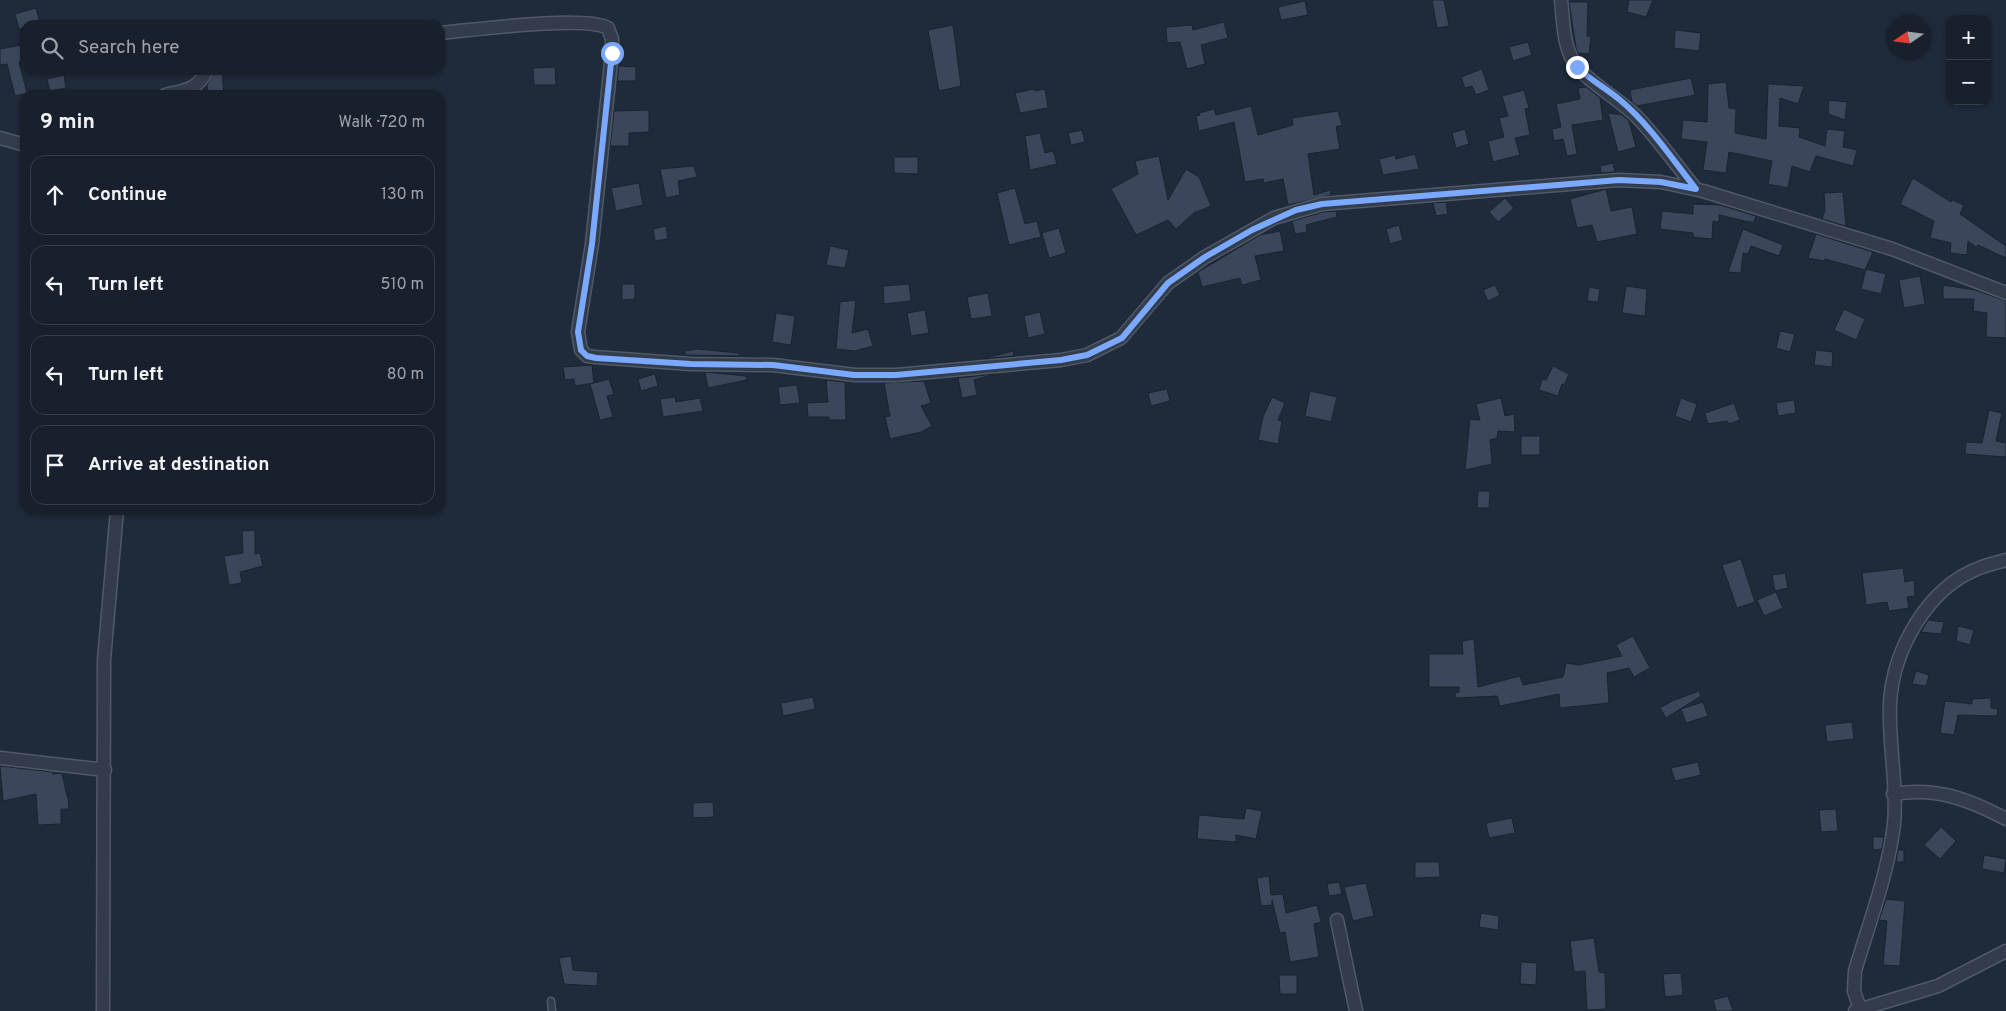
<!DOCTYPE html>
<html lang="en">
<head>
<meta charset="utf-8">
<style>
	:root { --surface:#17202c; --page:#242d38; --text:#f1f3f6; --muted:#9ea3a9; --line:#363e48 }
	body { margin:0; font-family:Overpass,sans-serif; background:var(--page); color:var(--text) }
	.controls { position:absolute; right:15px; top:15px; display:grid; overflow:hidden; border-radius:10px; box-shadow:0 1px 4px #0004 }
	.controls button { width:45px; height:45px; display:grid; place-items:center; padding:0; border:0; border-bottom:1px solid var(--line); background:var(--surface); color:var(--text); font:25px sans-serif }
	.compass { position:absolute; left:1886px; top:15px; width:45px; height:45px; border-radius:50%; background:var(--surface); box-shadow:0 1px 4px #0004; rotate:257deg }
	.stop { position:absolute; width:15px; height:15px; margin:-11px; border:4px solid #7aa9ff; border-radius:50%; background:#fff }
	.stop.end { background:#7aa9ff; border-color:#fff; box-shadow:0 1px 5px #0008 }
	.list { margin:0; padding:0; list-style:none }
	h2 { display:flex; justify-content:space-between; align-items:center; height:65px; margin:0; padding:0 20px; font-size:21px }
	h2 small { font-size:16px; font-weight:400; color:var(--muted) }
	.list li { display:grid; grid-template-columns:32px 1fr auto; gap:15px; align-items:center; box-sizing:border-box; height:80px; margin:0 10px 10px; padding:0 10px; border:1px solid var(--line); border-radius:15px }
	.list b { display:block; font-size:19px; white-space:nowrap }
	.list em { font-size:16px; font-style:normal; color:var(--muted) }
	.icon { flex:none; width:28px; height:28px; fill:none; stroke:currentColor; stroke-width:2; stroke-linecap:round; stroke-linejoin:round }
	.map { position:relative; flex:none; width:2006px; height:1011px; overflow:hidden }
	.search { position:absolute; background:var(--surface); box-shadow:0 1px 4px #0004; left:20px; top:20px; width:425px; height:55px; display:flex; align-items:center; gap:12px; box-sizing:border-box; padding:0 18px; border-radius:15px; color:var(--muted); font-size:19px }
	.panel { position:absolute; background:var(--surface); box-shadow:0 1px 4px #0004; left:20px; top:90px; width:425px; height:425px; border-radius:15px }
	.map>svg:first-child { display:block }
	.building { fill:#3b465a; stroke:#1a2331 }
	.lines { fill:none; stroke-linecap:round; stroke-linejoin:round }
	.service-casing { stroke:#505968; stroke-width:9 }
	.minor-casing { stroke:#505968; stroke-width:15 }
	.service { stroke:#333c4a; stroke-width:6 }
	.minor { stroke:#333c4a; stroke-width:12 }
	.route { stroke:#7aa9ff; stroke-width:6 }
</style>
</head>
<body>
<div class="map">
<svg width="2006" height="1011" viewBox="0 0 2006 1011">
	<rect width="100%" height="100%" fill="#1f2a3a"/>
	<!-- building -->
	<g class="building">
		<polygon points="1432,0 1444,0 1449,26 1437,28"/>
		<polygon points="1629,0 1653,0 1646,17 1627,12"/>
		<polygon points="1305,1 1308,15 1281,20 1278,7"/>
		<polygon points="1569,2 1588,2 1587,36 1591,36 1589,54 1578,53 1576,48"/>
		<polygon points="36,8 40,23 25,25 25,27 19,29 15,14"/>
		<polygon points="1224,22 1228,38 1201,45 1205,64 1187,69 1180,42 1167,43 1166,27 1192,25 1193,30"/>
		<polygon points="953,25 961,86 939,91 928,30"/>
		<polygon points="1675,30 1701,33 1699,51 1674,48"/>
		<polygon points="1528,42 1532,55 1513,61 1509,47"/>
		<polygon points="21,45 24,61 19,62 27,93 15,96 7,64 0,65 0,49"/>
		<polygon points="619,66 636,67 636,81 617,81"/>
		<polygon points="555,67 556,85 534,85 533,68"/>
		<polygon points="1482,69 1489,90 1476,95 1472,86 1465,88 1461,77"/>
		<polygon points="215,70 222,70 224,95 208,95 207,85"/>
		<polygon points="64,75 66,88 50,91 47,79"/>
		<polygon points="1691,78 1695,95 1637,106 1632,102 1630,90"/>
		<polygon points="1726,82 1729,108 1736,109 1735,133 1766,139 1768,84 1804,86 1798,104 1780,98 1779,126 1800,128 1799,137 1825,146 1827,129 1845,131 1843,147 1857,150 1853,166 1816,156 1810,172 1792,166 1788,188 1768,184 1772,161 1729,152 1726,173 1703,170 1707,142 1681,139 1683,120 1707,122 1708,84"/>
		<polygon points="1586,87 1600,98 1603,120 1572,125 1577,154 1567,156 1563,139 1554,141 1552,129 1561,127 1556,104 1580,99 1578,88"/>
		<polygon points="1034,89 1035,91 1045,89 1048,108 1020,113 1015,93"/>
		<polygon points="1524,90 1529,108 1525,109 1530,135 1515,138 1520,155 1493,162 1488,141 1504,137 1499,118 1508,116 1502,96"/>
		<polygon points="1829,100 1847,102 1845,120 1828,114"/>
		<polygon points="1251,106 1258,135 1293,125 1292,118 1338,111 1342,125 1336,127 1340,149 1308,154 1314,195 1330,190 1331,195 1288,205 1283,179 1264,183 1263,179 1245,182 1234,122 1199,131 1196,116 1200,115 1199,113 1214,109 1216,115"/>
		<polygon points="649,110 649,132 629,133 629,146 610,146 614,111"/>
		<polygon points="1608,113 1622,115 1629,121 1636,147 1618,152"/>
		<polygon points="1465,129 1469,144 1456,148 1452,133"/>
		<polygon points="1082,130 1085,142 1071,145 1068,133"/>
		<polygon points="1040,133 1045,153 1053,151 1057,164 1030,170 1025,136"/>
		<polygon points="1415,154 1419,169 1383,175 1379,159 1395,155 1396,159"/>
		<polygon points="1159,156 1168,200 1186,169 1199,177 1211,206 1194,213 1176,229 1168,220 1136,235 1111,189 1138,174 1135,161"/>
		<polygon points="894,157 918,157 918,174 894,173"/>
		<polygon points="1613,163 1615,172 1601,173 1600,166"/>
		<polygon points="694,166 697,177 678,181 680,195 666,198 660,169"/>
		<polygon points="1913,178 1951,202 1952,200 1964,205 1960,214 2006,246 2006,258 1978,245 1976,247 1968,241 1967,255 1950,253 1951,243 1930,238 1934,221 1900,204"/>
		<polygon points="639,183 643,205 616,211 611,188"/>
		<polygon points="1015,188 1025,224 1037,221 1041,237 1009,245 997,193"/>
		<polygon points="1606,189 1611,211 1632,207 1637,234 1597,242 1592,225 1577,228 1570,199"/>
		<polygon points="1843,192 1846,226 1855,229 1822,219 1825,210 1824,193"/>
		<polygon points="1505,198 1514,208 1498,222 1489,212"/>
		<polygon points="1446,202 1448,214 1436,216 1433,203"/>
		<polygon points="1693,204 1720,205 1756,216 1754,222 1749,222 1719,215 1719,222 1713,221 1712,239 1693,237 1693,233 1660,229 1662,211 1693,214"/>
		<polygon points="1336,211 1337,217 1306,225 1307,232 1295,234 1292,221 1323,212"/>
		<polygon points="1399,225 1403,240 1390,244 1386,229"/>
		<polygon points="666,226 668,239 655,241 653,229"/>
		<polygon points="1059,228 1066,253 1049,258 1042,233"/>
		<polygon points="1743,229 1783,245 1779,256 1751,246 1748,254 1743,253 1741,273 1728,272"/>
		<polygon points="1280,231 1284,251 1255,256 1261,280 1242,285 1240,278 1202,287 1198,272 1260,235"/>
		<polygon points="1816,234 1873,252 1865,270 1825,259 1824,261 1808,258"/>
		<polygon points="830,246 849,250 845,268 826,265"/>
		<polygon points="1866,269 1886,274 1881,294 1861,289"/>
		<polygon points="1920,276 1925,304 1904,308 1899,280"/>
		<polygon points="622,284 635,284 635,299 622,300"/>
		<polygon points="909,284 911,301 884,304 883,286"/>
		<polygon points="1495,285 1500,295 1488,301 1483,290"/>
		<polygon points="1943,285 1975,290 2006,301 2006,338 1986,337 1987,313 1973,311 1974,299 1943,299"/>
		<polygon points="1626,286 1647,289 1645,316 1622,313"/>
		<polygon points="1589,287 1600,289 1598,302 1587,301"/>
		<polygon points="988,293 992,316 971,319 967,297"/>
		<polygon points="856,300 852,333 868,329 873,346 855,351 836,349 840,302"/>
		<polygon points="1844,309 1865,319 1856,340 1834,330"/>
		<polygon points="925,310 929,333 911,336 907,313"/>
		<polygon points="1040,312 1045,334 1028,338 1024,316"/>
		<polygon points="776,313 795,316 791,345 772,342"/>
		<polygon points="1780,331 1795,334 1790,352 1776,348"/>
		<polygon points="697,349 739,353 739,356 685,355 685,351"/>
		<polygon points="1816,350 1833,352 1832,367 1814,365"/>
		<polygon points="1013,351 1014,356 982,359"/>
		<polygon points="592,365 594,383 575,386 574,379 565,380 563,367"/>
		<polygon points="1553,366 1569,374 1564,385 1562,384 1558,396 1539,390 1542,379 1546,380"/>
		<polygon points="705,372 746,376 747,380 708,388"/>
		<polygon points="655,374 658,386 641,391 638,379"/>
		<polygon points="995,374 974,380 977,395 962,398 958,378"/>
		<polygon points="609,379 614,394 607,396 613,417 600,420 590,384"/>
		<polygon points="826,380 845,382 846,420 829,420 829,417 808,417 807,403 828,402"/>
		<polygon points="924,381 931,403 921,406 932,426 921,432 890,439 885,417 890,416 884,383"/>
		<polygon points="797,385 800,403 780,405 778,387"/>
		<polygon points="1167,389 1170,401 1151,406 1148,393"/>
		<polygon points="1310,391 1337,397 1331,422 1305,416"/>
		<polygon points="675,397 676,402 700,398 703,411 663,417 660,399"/>
		<polygon points="1272,397 1285,403 1278,420 1282,421 1278,444 1258,440 1263,417"/>
		<polygon points="1501,398 1505,416 1514,414 1515,432 1498,431 1497,438 1490,440 1492,464 1465,470 1470,419 1480,420 1476,404"/>
		<polygon points="1681,398 1697,404 1691,422 1675,416"/>
		<polygon points="1794,400 1796,413 1778,416 1776,403"/>
		<polygon points="1734,403 1740,420 1729,424 1727,421 1708,424 1705,413"/>
		<polygon points="1989,410 2002,413 1996,441 2006,443 2006,457 1965,454 1966,442 1982,443"/>
		<rect x="1521" y="436" width="19" height="19"/>
		<polygon points="1478,491 1490,491 1489,508 1477,508"/>
		<polygon points="255,530 255,554 260,553 263,566 240,572 242,583 229,585 224,556 243,553 242,531"/>
		<polygon points="1741,559 1755,602 1737,608 1722,565"/>
		<polygon points="1903,568 1905,582 1914,580 1915,596 1907,597 1909,608 1889,611 1887,602 1866,605 1862,573"/>
		<polygon points="1785,573 1788,588 1775,591 1772,575"/>
		<polygon points="1776,592 1783,608 1764,616 1757,600"/>
		<polygon points="1928,620 1944,622 1941,634 1921,632"/>
		<polygon points="1958,626 1974,630 1970,645 1956,641"/>
		<polygon points="1633,636 1650,668 1634,677 1629,668 1607,673 1609,703 1560,708 1559,694 1500,706 1497,696 1456,698 1455,693 1459,692 1459,687 1429,687 1429,654 1463,654 1462,641 1474,639 1478,687 1520,676 1523,685 1563,677 1566,663 1579,665 1622,656 1616,645"/>
		<polygon points="1916,671 1929,675 1926,686 1912,684"/>
		<polygon points="1699,691 1701,696 1666,718 1660,708 1672,701"/>
		<polygon points="813,697 815,709 783,716 781,703"/>
		<polygon points="1991,698 1991,708 1998,709 1997,716 1958,715 1954,735 1940,733 1945,701 1972,704 1972,699"/>
		<polygon points="1703,702 1708,716 1686,723 1681,709"/>
		<polygon points="1852,722 1854,739 1827,742 1825,725"/>
		<polygon points="1698,762 1701,775 1675,781 1671,768"/>
		<polygon points="0,766 53,772 53,774 62,773 67,796 68,796 69,809 61,809 61,824 38,825 36,794 3,801"/>
		<polygon points="713,802 714,817 693,818 693,803"/>
		<polygon points="1246,808 1262,811 1256,839 1236,835 1236,842 1197,839 1199,815 1244,819"/>
		<polygon points="1836,809 1838,831 1821,832 1819,810"/>
		<polygon points="1512,818 1515,833 1489,838 1486,823"/>
		<polygon points="1941,827 1956,841 1940,859 1924,845"/>
		<polygon points="1873,837 1884,837 1882,849 1873,850"/>
		<polygon points="1898,850 1904,850 1904,862 1896,862"/>
		<polygon points="1984,855 2006,859 2004,873 1982,869"/>
		<polygon points="1415,862 1439,862 1440,877 1415,878"/>
		<polygon points="1269,876 1271,895 1283,894 1286,913 1317,905 1321,922 1314,924 1319,957 1290,962 1285,932 1280,933 1272,900 1272,905 1261,906 1257,878"/>
		<polygon points="1339,882 1342,894 1329,896 1327,884"/>
		<polygon points="1366,883 1374,916 1353,921 1344,887"/>
		<polygon points="1886,899 1905,901 1900,966 1883,965 1887,921 1879,920"/>
		<polygon points="1481,913 1499,916 1498,930 1479,927"/>
		<polygon points="1594,938 1599,972 1605,973 1606,1009 1587,1010 1585,971 1574,972 1570,941"/>
		<polygon points="571,956 573,970 598,972 597,986 564,984 559,958"/>
		<polygon points="1521,962 1537,963 1536,985 1520,984"/>
		<polygon points="1681,973 1683,995 1665,997 1663,974"/>
		<polygon points="1279,975 1297,975 1297,994 1280,994"/>
		<polygon points="1728,996 1733,1011 1716,1011 1713,1000"/>
	</g>
	<g class="lines">
		<!-- service casing -->
		<g class="service-casing">
			<polyline id="service" points="551,1001 552,1011"/>
		</g>
		<!-- minor casing -->
		<g class="minor-casing">
			<g id="minor">
				<path d="M1561,0C1563,18 1563,40 1571,57C1580,78 1620,99 1638,118C1659,140 1677,166 1696,189"/>
				<path d="M440,33C473,30 584,15 608,28L612,39V53L592,244L578,332L581,350L587,356L595,357L691,364L773,365L855,375H896L1061,360L1087,355L1121,338L1168,283L1205,257L1274,218L1322,204L1619,180L1661,182L1703,191L1892,249L2006,293"/>
				<path d="M165,95C185,90 198,90 207,70"/>
				<polyline points="0,138 25,145"/>
				<polyline points="0,758 105,770"/>
				<path d="M1893,794C1937,787 1968,799 2006,819"/>
				<polyline points="1337,920 1356,1011"/>
				<path d="M1860,1009L1854,991L1855,971C1869,923 1888,874 1894,824C1898,787 1888,741 1890,703C1893,650 1927,589 1977,569C1986,565 1996,563 2006,560"/>
				<polyline points="103,1011 104,660 117,510"/>
				<polyline points="1855,1011 1938,986 2006,951"/>
			</g>
		</g>
		<!-- service -->
		<use href="#service" class="service"/>
		<!-- minor -->
		<use href="#minor" class="minor"/>
	</g>
	<g class="lines">
		<!-- route -->
		<path class="route" d="M612,53L592,244L578,332L581,350L587,356L596,358L691,364L773,365L854,375H896L1061,360L1087,355L1122,338L1168,283L1205,257L1252,230L1296,210L1322,204L1619,180L1661,182L1696,189C1672,159 1650,125 1620,100C1606,88 1590,80 1577,67"/>
	</g>
</svg>
<div class="controls">
<button>+</button>
<button>−</button>
</div>
<svg class="compass" viewBox="-18 -18 36 36"><path d="M0-13l5 13h-10z" fill="#e53935"/><path d="M0 13l5-13h-10z" fill="#9ea3a9"/></svg>
<div class="stop" style="left:612px;top:53px"></div>
<div class="stop end" style="left:1577px;top:67px"></div>
<div class="search"><svg class="icon" aria-label="search" viewBox="0 0 24 24"><circle cx="10" cy="10" r="6"/><path d="M15 15l6 6"/></svg>Search here</div>
<section class="panel">
<h2>9 min<small>Walk · 720 m</small></h2>
<ul class="list">
<li><svg class="icon" aria-label="ahead" viewBox="0 0 24 24"><path d="M12 20V5M6 11l6-6 6 6"/></svg><div><b>Continue</b></div><em>130 m</em></li>
<li><svg class="icon" aria-label="left" viewBox="0 0 24 24"><path d="M17 20v-9H6M10 6l-5 5 5 5"/></svg><div><b>Turn left</b></div><em>510 m</em></li>
<li><svg class="icon" aria-label="left" viewBox="0 0 24 24"><path d="M17 20v-9H6M10 6l-5 5 5 5"/></svg><div><b>Turn left</b></div><em>80 m</em></li>
<li><svg class="icon" aria-label="arrive" viewBox="0 0 24 24"><path d="M6 21V4h12l-3 4 3 4H6"/></svg><div><b>Arrive at destination</b></div></li>
</ul>
</section>
</div>
</body>
</html>
